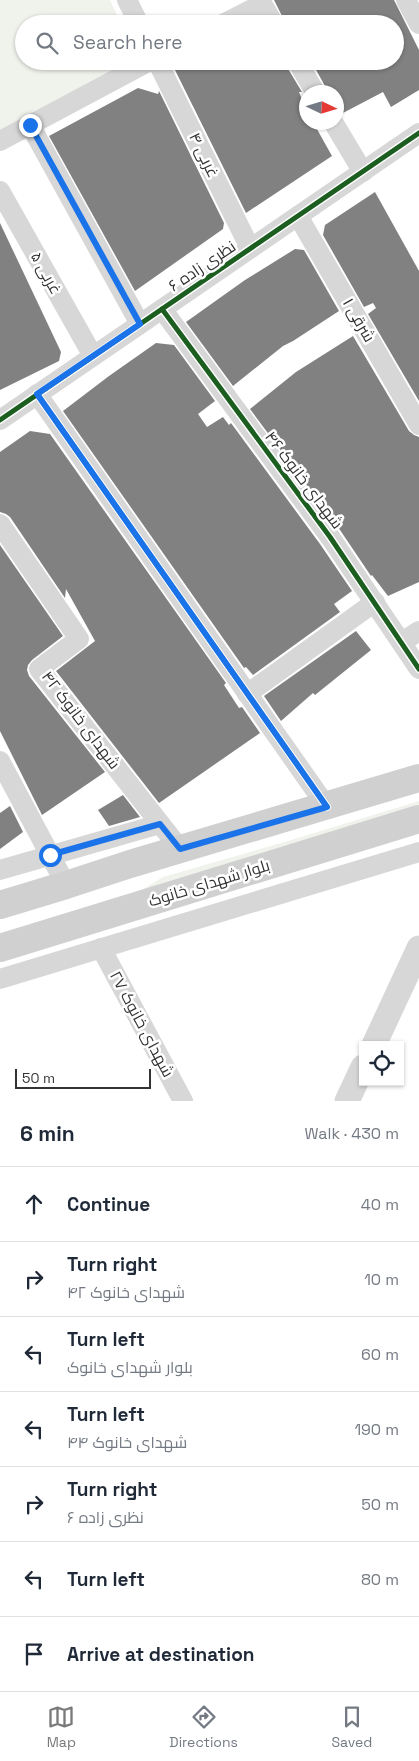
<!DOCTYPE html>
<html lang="en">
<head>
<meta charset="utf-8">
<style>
	:root { --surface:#fff; --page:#f6f6f7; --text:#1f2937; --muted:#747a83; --line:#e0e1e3; --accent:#7a7a7a }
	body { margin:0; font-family:"Space Grotesk",Cairo,sans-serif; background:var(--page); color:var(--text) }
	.controls { position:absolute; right:15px; bottom:15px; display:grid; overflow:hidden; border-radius:0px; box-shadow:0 1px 4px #0004 }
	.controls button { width:45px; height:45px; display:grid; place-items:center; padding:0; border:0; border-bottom:1px solid var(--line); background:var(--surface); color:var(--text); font:25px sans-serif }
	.compass { position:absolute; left:299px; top:85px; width:45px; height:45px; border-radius:50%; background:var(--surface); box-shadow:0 1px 4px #0004; rotate:94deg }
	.scale { position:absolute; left:15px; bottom:12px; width:136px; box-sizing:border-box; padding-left:5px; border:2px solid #333; border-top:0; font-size:14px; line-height:18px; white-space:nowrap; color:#333; -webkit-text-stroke:4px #fff; paint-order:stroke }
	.stop { position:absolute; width:15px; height:15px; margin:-11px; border:4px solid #1a73e8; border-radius:50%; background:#fff }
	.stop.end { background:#1a73e8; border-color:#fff; box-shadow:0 1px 5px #0008 }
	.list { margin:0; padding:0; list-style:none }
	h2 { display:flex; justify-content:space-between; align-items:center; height:65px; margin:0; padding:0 20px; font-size:21px }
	h2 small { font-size:16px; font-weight:400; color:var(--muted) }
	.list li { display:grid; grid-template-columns:32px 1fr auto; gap:15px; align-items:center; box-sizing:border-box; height:75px; padding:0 20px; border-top:1px solid var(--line) }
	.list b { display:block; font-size:19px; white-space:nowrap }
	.list p { margin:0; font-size:16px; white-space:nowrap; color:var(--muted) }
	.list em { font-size:16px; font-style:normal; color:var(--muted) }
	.icon { flex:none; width:28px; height:28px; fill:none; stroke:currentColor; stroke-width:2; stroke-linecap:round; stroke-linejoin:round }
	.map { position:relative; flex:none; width:419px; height:1101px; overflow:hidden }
	.search { position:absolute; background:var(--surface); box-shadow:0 1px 4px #0004; left:15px; right:15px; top:15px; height:55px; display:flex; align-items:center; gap:12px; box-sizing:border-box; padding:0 18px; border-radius:28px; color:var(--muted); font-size:19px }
	.sheet { height:590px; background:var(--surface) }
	nav { display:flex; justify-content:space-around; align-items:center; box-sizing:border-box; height:70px; border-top:1px solid var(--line); background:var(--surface); font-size:14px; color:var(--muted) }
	nav a { display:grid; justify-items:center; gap:2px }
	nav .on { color:var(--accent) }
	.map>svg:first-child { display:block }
	.green { fill:#f0f3ec }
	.building { fill:#818181 }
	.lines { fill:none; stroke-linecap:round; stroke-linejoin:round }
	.minor { stroke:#d7d7d7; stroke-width:20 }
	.tertiary { stroke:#d7d7d7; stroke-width:25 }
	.secondary { stroke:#d0d0d0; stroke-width:28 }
	.cycleway-casing { stroke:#fff; stroke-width:8 }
	.cycleway { stroke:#1b5e20; stroke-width:5 }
	.route { stroke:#1a73e8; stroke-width:6 }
	.labels { text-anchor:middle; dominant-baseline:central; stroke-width:5; stroke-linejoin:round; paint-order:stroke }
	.street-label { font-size:16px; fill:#333; stroke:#fff }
</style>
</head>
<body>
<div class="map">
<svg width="419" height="1101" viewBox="0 0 419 1101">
	<rect width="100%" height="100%" fill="#fff"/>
	<!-- green -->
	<g class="green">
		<polygon points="0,0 110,0 121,24 24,24 24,61 138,61 0,134"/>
		<polygon points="419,801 419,809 142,890 163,877 288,841"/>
	</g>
	<!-- building -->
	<g class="building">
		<polygon points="274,0 394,0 419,50 419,90 391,107 383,92 341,114 336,111 336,92 327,92 325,86 311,61 395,61 395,24 286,24"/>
		<polygon points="187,61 285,61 287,67 302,92 299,92 306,110 306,122 313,122 332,156 246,213 174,68"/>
		<polygon points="138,88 158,94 159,91 224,223 223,229 135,291 49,136"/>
		<polygon points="375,192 419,271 419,401 368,314 376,308 373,303 364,307 323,235 325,225"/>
		<polygon points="0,223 61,352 59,361 0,390"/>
		<polygon points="295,249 304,250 339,311 293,341 283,346 233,386 186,322 245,280"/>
		<polygon points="353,336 409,431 414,435 419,437 419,582 388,596 372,575 371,576 340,530 250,409 296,372"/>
		<polygon points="156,343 174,345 215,401 198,414 207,427 223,417 229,425 231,423 320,544 352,591 334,604 340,612 253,675 246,667 244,668 63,411 109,376"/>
		<polygon points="30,431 50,434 226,683 224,685 239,708 242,707 260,733 159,803 56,671 95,641 66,589 65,598 10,517 6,514 0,512 0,452"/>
		<polygon points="0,545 63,636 32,660 28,665 27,670 29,676 105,772 42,815 0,731"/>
		<polygon points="356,631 371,650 315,695 313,693 281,721 264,696"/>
		<polygon points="123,795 140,817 109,826 98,810"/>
		<polygon points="10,806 23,832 0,849 0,813"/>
	</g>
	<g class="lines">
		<!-- minor -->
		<g class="minor">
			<polyline points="127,0 139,24"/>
			<polyline points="260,0 274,24"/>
			<polyline points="406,0 419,24"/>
			<polyline points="223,24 262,4"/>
			<polyline points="157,61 250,248"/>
			<polyline points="297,61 315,92"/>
			<polyline points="333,122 363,172"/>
			<polyline points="30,125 140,324"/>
			<polyline points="0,141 150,61"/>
			<polyline points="0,191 93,356"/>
			<polyline points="298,216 419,425"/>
			<polyline points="162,309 330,537 419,669"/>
			<polyline points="37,394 327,807"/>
			<polyline points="0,420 419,133"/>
			<polyline points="0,524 79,639 39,669 180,849"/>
			<polyline points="402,642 419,631"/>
			<polyline points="247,694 375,602"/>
			<polyline points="0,761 66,885"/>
			<polyline points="0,870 160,824"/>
			<polyline points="101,948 183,1101"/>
			<polyline points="0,979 419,852"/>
		</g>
		<!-- tertiary -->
		<g class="tertiary">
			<polyline points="374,1045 419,948"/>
			<polyline points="347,1101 363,1067"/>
		</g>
		<!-- secondary -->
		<g class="secondary">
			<polyline points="0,905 66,885 130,864 419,778"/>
			<polyline points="0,948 419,819"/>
		</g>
		<!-- cycleway casing -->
		<g class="cycleway-casing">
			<g id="cycleway">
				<polyline points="162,309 330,537 419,669"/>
				<polyline points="37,394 327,807"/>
				<polyline points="0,420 419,133"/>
			</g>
		</g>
		<!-- cycleway -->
		<use href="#cycleway" class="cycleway"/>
	</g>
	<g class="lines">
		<!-- route -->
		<polyline class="route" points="30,125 140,324 37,394 327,807 180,849 160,824 50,855"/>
	</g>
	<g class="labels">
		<!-- street labels -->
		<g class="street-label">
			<text transform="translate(204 155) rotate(64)">۴ غربی</text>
			<text transform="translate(202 266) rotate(-34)">نظری زاده ۶</text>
			<text transform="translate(46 273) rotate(61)">۵ غربی</text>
			<text transform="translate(359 320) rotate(60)">شرقی ۱</text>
			<text transform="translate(304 480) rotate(53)">۴۶ شهدای خانوک</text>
			<text transform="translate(81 720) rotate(53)">شهدای خانوک ۴۲</text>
			<text transform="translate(209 883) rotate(-17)">بلوار شهدای خانوک</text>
			<text transform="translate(142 1024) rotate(62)">شهدای خانوک ۲۷</text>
		</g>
	</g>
</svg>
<div class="controls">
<button><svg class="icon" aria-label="locate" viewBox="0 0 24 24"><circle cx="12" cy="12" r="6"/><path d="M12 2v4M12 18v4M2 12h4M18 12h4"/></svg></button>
</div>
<svg class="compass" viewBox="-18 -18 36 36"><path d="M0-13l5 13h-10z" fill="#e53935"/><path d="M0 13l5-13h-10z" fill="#747a83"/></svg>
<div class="scale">50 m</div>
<div class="stop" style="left:50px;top:855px"></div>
<div class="stop end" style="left:30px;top:125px"></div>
<div class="search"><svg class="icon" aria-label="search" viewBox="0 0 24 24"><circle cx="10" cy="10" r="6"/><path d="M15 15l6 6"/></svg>Search here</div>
</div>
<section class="sheet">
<h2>6 min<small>Walk · 430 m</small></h2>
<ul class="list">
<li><svg class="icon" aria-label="ahead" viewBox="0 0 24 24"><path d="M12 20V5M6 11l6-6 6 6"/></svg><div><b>Continue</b></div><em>40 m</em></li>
<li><svg class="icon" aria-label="right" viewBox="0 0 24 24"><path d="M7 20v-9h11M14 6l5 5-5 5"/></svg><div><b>Turn right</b><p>شهدای خانوک ۴۲</p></div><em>10 m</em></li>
<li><svg class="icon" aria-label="left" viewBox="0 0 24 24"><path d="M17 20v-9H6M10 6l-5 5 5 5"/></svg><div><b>Turn left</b><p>بلوار شهدای خانوک</p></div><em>60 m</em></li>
<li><svg class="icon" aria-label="left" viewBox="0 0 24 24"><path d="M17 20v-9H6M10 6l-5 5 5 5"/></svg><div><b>Turn left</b><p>۴۴ شهدای خانوک</p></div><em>190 m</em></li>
<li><svg class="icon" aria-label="right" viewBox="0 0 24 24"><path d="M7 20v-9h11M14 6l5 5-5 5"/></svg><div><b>Turn right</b><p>نظری زاده ۶</p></div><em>50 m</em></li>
<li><svg class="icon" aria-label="left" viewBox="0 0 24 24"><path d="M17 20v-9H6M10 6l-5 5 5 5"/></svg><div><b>Turn left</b></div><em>80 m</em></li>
<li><svg class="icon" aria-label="arrive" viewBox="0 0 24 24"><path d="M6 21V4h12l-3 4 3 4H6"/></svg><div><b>Arrive at destination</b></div></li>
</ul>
</section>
<nav>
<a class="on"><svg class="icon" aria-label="map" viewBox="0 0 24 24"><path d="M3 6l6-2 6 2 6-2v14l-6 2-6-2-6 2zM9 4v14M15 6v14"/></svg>Map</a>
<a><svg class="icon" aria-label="directions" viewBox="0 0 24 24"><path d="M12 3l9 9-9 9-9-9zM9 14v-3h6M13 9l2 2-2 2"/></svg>Directions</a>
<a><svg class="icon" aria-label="saved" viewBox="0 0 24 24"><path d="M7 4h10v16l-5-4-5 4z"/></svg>Saved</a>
</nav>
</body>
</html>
